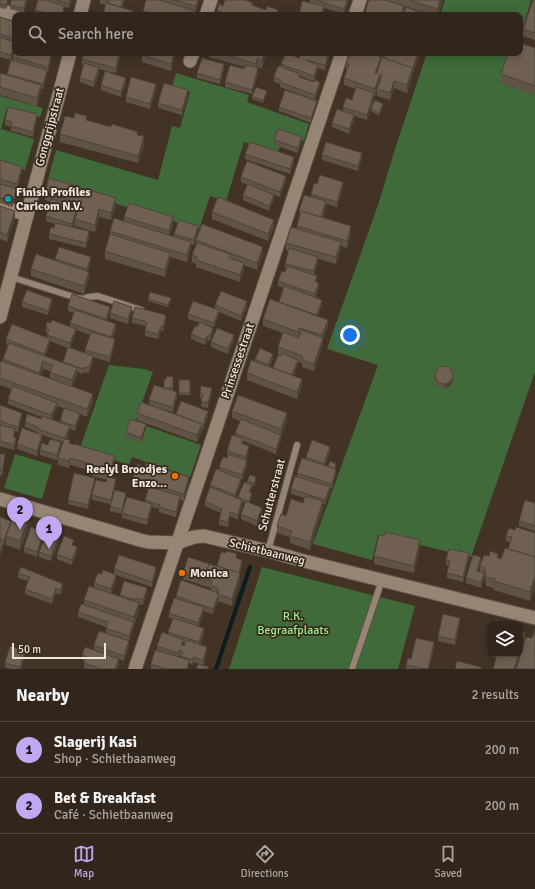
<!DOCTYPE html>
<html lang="en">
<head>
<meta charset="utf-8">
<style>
	:root { --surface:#32261c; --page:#3a2e25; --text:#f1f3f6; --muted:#a8a5a3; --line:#4d433b; --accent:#c0a8f3 }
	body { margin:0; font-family:Signika,sans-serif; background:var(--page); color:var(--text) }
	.controls { position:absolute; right:12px; bottom:12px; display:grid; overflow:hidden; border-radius:8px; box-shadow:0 2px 10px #0003 }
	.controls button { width:36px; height:36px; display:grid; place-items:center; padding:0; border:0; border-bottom:1px solid var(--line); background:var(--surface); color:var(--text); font:20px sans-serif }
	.scale { position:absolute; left:12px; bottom:10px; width:94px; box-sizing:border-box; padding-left:4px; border:2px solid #eee5dc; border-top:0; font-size:11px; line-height:14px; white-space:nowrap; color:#eee5dc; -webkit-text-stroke:3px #37291c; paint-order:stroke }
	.you { position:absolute; left:350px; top:335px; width:14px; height:14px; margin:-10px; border:3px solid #fff; border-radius:50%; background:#1a73e8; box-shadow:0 0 0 6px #1a73e833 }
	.badge { display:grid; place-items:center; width:26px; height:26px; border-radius:50%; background:var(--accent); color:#111; font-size:13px; font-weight:700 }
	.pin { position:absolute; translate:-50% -33px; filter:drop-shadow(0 1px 2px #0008) }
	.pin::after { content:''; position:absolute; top:21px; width:14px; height:12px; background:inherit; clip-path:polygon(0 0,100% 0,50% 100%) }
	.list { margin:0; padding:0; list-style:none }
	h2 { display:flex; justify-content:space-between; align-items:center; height:52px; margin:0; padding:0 16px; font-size:17px }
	h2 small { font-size:13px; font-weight:400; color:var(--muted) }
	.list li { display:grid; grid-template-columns:26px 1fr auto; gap:12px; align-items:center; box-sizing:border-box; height:56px; padding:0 16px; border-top:1px solid var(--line) }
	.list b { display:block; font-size:15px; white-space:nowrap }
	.list p { margin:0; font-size:13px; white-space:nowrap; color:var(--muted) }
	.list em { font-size:13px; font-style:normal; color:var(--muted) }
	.icon { flex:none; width:22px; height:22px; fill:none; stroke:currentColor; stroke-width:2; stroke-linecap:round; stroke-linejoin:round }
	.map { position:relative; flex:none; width:535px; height:669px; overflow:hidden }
	.search { position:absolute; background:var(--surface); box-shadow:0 2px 10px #0003; left:12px; right:12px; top:12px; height:44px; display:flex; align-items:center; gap:10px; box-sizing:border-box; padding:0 14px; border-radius:8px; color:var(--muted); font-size:15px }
	.sheet { height:164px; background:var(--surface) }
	nav { display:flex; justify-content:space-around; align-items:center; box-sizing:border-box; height:56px; border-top:1px solid var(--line); background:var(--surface); font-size:11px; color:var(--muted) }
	nav a { display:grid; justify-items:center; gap:2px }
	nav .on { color:var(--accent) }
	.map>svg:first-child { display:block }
	.green { fill:#406a3a }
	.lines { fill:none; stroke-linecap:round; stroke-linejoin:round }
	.stream { stroke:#0b1d1f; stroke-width:4 }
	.lane-casing { stroke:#5b5043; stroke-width:8 }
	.street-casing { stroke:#5b5043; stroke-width:15 }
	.lane { stroke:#968575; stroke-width:6 }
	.street { stroke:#968575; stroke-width:13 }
	.wall { fill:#605346; fill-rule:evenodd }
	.shaded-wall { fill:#4e4339 }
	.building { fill:#706051; stroke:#4e4339 }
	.culture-dot { fill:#0f9aa8; stroke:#37291c; stroke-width:1.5 }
	.food-dot { fill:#e8710a; stroke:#37291c; stroke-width:1.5 }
	.labels { text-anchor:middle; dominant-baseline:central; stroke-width:3.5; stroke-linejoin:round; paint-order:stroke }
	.street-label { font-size:12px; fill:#eee5dc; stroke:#37291c }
	.poi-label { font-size:12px; font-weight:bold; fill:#eee5dc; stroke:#37291c; text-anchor:start }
	.park-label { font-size:12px; fill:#9aee8f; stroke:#37291c }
</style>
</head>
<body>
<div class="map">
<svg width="535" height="669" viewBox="0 0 535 669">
	<rect width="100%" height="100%" fill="#423325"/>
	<!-- green -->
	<g class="green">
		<polygon points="445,0 531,0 520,37 520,15 440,15"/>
		<polygon points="427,53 515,53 535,86 535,372 471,557 378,535 372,560 313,544 378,365 327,349 379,202 395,149"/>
		<polygon points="176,73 249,95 247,102 309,124 304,141 283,135 278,153 244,142 226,201 210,196 199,229 47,183 56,150 158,180 172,126 180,128 190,92 172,87"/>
		<polygon points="0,96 43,108 40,117 7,108 1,129 34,139 25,170 0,162"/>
		<polygon points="109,365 144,369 153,372 135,422 201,445 190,477 132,457 129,465 80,448"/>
		<polygon points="15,454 52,465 42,499 4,488"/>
		<polygon points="262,567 415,606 398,669 229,669"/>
	</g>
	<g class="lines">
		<!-- stream -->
		<polyline class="stream" points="216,669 250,567"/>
		<!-- lane casing -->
		<g class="lane-casing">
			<g id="lane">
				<polyline points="11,277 77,298 83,299 88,297 98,296 141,310"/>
				<polyline points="268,551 297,445"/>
				<polyline points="352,669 382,580"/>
			</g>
		</g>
		<!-- street casing -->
		<g class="street-casing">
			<g id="street">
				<polyline points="0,10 17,15"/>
				<polyline points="80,15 84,0"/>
				<polyline points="206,15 211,0"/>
				<polyline points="355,15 360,0"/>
				<polyline points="190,61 193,53"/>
				<polyline points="0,206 27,215"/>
				<polyline points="0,317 70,53"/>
				<polyline points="0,499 140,540 148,542 177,543 194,537 204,536 268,551 304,561 535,618"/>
				<polyline points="135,669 342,53"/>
			</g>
		</g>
		<!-- lane -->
		<use href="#lane" class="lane"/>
		<!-- street -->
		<use href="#street" class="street"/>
	</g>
	<!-- wall -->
	<g class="wall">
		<polygon points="0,0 9,0 6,9 0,8"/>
		<polygon points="11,0 27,0 24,13 10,9 10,5"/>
		<polygon points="38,0 72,0 69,8 64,7 64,12 65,15 35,15 35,10"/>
		<polygon points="100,0 125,0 122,8 133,15 100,3"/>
		<polygon points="146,0 199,0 196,11 184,8 195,15 143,15 143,11"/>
		<polygon points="310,0 349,0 344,14 324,8 323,15 299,15 310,3"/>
		<polygon points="386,0 443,0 438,15 433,15"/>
		<polygon points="535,0 535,40 523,36 523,29"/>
		<polygon points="223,6 253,6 278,15 217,15 217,11"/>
		<polygon points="365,12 402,15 364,15 365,13"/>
		<polygon points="0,17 15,22 15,47 11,60 0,57"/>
		<polygon points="535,48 535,95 501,83 501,74"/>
		<polygon points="52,53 52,57 48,72 47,72 47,75 43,89 41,89 41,92 37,106 0,95 0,73 7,75 11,60 13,61 13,57"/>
		<polygon points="84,53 123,53 122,56 120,55 120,57 116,73 99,69 99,73 94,87 80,82 80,78 84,65 82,64 82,59"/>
		<polygon points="175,53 175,56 171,71 142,62 142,55"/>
		<polygon points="209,53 265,53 265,59 262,68 257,67 257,68 258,73 252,94 225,87 225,82 244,69 245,67 209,57"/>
		<polygon points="277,53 297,53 296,57 299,58 330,53 325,70 318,68 314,81 300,76 300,77 320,87 315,100 280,87 280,84 274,82 274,77 281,68 281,64 284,56 277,54"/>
		<polygon points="350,53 385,53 383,57 384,58 386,53 420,53 413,73 413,74 407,93 394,88 390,100 377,96 377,90 375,96 374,96 374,98 367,120 354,116 354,120 349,134 332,127 332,123 343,111 343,107 352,100 356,89 344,85 344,78 347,71 346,70 346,63"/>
		<polygon points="224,69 220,84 197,78 197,73"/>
		<polygon points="126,82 121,97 101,90 101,85"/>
		<polygon points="156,89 150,109 126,102 126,97"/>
		<polygon points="267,93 263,103 252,99 252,97"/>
		<polygon points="188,95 182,115 158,108 158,103"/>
		<polygon points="317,106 311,123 279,111 279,107"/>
		<polygon points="383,107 379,116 371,111 371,109"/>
		<polygon points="74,118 87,121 138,135 144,144 138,163 60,142 60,134"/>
		<polygon points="37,119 33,137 11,131 11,127 5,125 5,120"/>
		<polygon points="274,140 302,142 298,153 274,145"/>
		<polygon points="245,154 294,162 290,174 245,159"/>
		<polygon points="322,155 362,158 358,171 322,160"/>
		<polygon points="0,160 22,172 17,189 11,188 17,194 12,207 0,203"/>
		<polygon points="241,177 286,181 280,197 263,191 274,200 269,211 243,200 243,195 248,185 241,182"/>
		<polygon points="317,184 343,187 337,207 326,204 326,206 323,218 351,233 347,248 341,246 341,249 336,264 318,259 318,261 314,276 317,281 317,283 319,288 316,297 322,304 318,316 328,327 323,339 323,345 314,371 302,367 302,363 298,362 298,364 294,376 302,386 297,399 247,380 247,373 255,361 255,359 273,358 270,367 273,368 281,356 278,354 278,347 283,333 263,326 263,319 279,302 284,288 278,286 278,281 285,272 286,269 285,268 285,264 289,251 286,250 286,243 297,229 297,226 300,216 299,211 311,197 311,194"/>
		<polygon points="45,193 116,206 111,220 99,217 95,232 75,226 75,219 73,227 89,236 86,248 49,239 49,234 54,228 55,224 46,221 46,216 50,202 45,200"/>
		<polygon points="0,206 15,218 7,242 0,239"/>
		<polygon points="212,212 274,227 268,241 212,219"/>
		<polygon points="124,217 173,224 170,235 174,237 174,234 198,231 194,245 191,244 191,249 187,262 170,257 170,260 165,277 105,259 105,251 110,236 110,231 124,221"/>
		<polygon points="196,240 263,254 257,270 244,265 244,270 240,282 196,267 196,264 192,262 192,255 196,245"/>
		<polygon points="55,259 91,262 88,271 89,279 84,294 31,276 31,269 55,261"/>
		<polygon points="148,299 171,301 168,307 148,301"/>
		<polygon points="22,302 52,304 48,315 22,307"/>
		<polygon points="215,305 247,306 241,321 219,312 219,315 214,327 204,324 213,333 210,341 208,340 205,345 191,339 191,334 197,327 200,323 188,319 188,314 215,309"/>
		<path d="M68,306L110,311L107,321L116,329L113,338L115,344L110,362L93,357V361L89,373L84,372L83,374L77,372V375L72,387L93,401L87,417L80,414V418L75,431L70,429L67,440L70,444L115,464L110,478L116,484L111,504L92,500V495L106,482L107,480L92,476V471L70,465L69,468L58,465V458L63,442L42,435V439L37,456L17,449V444L37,433V432L25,427V422L41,419V417L8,404V399L11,389L0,385V363L3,362V359L8,345L6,344V339L47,337L48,333L46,332V327L51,323L70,327V323L74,313L68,311ZM76,330L90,335L85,350V354L70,348L76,333ZM50,341L68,348L63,363L45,357L50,343ZM43,369L50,371V379L41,375ZM57,406L69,410L60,421V422L52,420L57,407Z"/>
		<polygon points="132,311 128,324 110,318 110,313"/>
		<polygon points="132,318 166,320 163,331 161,331 158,339 145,336 145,331 146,326 132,323"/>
		<polygon points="234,340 228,354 211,347 211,342"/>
		<polygon points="434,373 452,383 450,386 445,389 439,388 435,383"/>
		<polygon points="173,377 173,391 177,397 173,412 158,408 176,414 208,416 203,430 202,429 202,431 197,442 137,420 137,413 149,405 149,400 164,388 166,379"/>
		<rect x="179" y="380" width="11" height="15"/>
		<polygon points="200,393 212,393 208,408 201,407 202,399 200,398"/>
		<polygon points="0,405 22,417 18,432 15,431 14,437 16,443 14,450 0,446"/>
		<polygon points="232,411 287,420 281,436 281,440 276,454 243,441 243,444 249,451 246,461 247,466 242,480 241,480 241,484 235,497 238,498 247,483 247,481 256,480 254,486 252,485 252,487 250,492 252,496 249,503 262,513 257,526 241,519 241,514 245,503 242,502 242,505 238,520 230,516 228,527 219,525 219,520 221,513 205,506 205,501 210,487 210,485 219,470 219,467 227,458 228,456 227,455 227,451 235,436 235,433 240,421 232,418"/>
		<polygon points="146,429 141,443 126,437 126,432"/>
		<polygon points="48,445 61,447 57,460 40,455 40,450"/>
		<polygon points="330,452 325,466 328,467 328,466 336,466 335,469 336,474 332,489 330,488 330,492 325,505 323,504 323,509 310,550 290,543 290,537 277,533 277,526 286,516 303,503 305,498 291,494 291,489 297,476 297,473 306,460 306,457"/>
		<polygon points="0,454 5,459 2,476 0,475"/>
		<polygon points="133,478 189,484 184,501 180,500 176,517 159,512 159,509 152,507 147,525 122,518 122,513 145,502 148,490 133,485"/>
		<polygon points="95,482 88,509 68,504 68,500"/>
		<polygon points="126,498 122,514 110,511 110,506"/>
		<polygon points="535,503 535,531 519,526 519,521"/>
		<polygon points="0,517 28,529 20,550 6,545 6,539 4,545 3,545 3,548 0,556"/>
		<polygon points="515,530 535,533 535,586 530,601 494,590 494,588 486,586 485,577 484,577 481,588 466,583 466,578 481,562 478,572 480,572 480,566 498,558 501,559 508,549 510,542 506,541 506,536"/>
		<polygon points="44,532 37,557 24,552 24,547"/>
		<polygon points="59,541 51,561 39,557 39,552"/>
		<polygon points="74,545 77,552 72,565 57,559 57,554"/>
		<polygon points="420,547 414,573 374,564 374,556"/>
		<path d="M237,558L242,564L240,573V580L232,606L218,601L213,614L204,611L199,626L204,633L200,645L207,652L203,665L193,662V665L189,663L188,669H151V664L157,651V646L168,635V632L173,619L169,618V613L176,598V596L211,591V588L183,579V574L217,566ZM183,642H185L184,646H183ZM179,655L181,656V658L178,657Z"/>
		<polygon points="469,558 463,582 447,578 447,573 449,565 446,565 446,560"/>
		<polygon points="114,569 156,572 152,587 116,575 116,580 111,594 120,597 120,595 147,593 143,605 139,604 139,611 129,641 106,633 106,627 78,617 78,612 84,605 84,600 94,588 94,583 102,574 114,574"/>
		<polygon points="18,573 63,589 60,595 56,593 52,604 25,594 25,589 28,581 18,578"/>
		<polygon points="460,623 455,645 438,641 438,636"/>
		<polygon points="94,645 129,646 124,661 94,650"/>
		<polygon points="434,647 429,669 406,669 406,665 411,659"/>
		<polygon points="82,655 119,664 117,669 87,669 84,668 84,663 85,661 82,660"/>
		<polygon points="25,656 21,669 10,669 5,667 5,663"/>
	</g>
	<!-- shaded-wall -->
	<g class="shaded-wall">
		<polygon points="8,0 9,0 6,9 6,5"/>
		<polygon points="26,0 27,0 24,13 24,8"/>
		<polygon points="70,0 72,0 69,8 69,4"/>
		<polygon points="123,0 125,0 121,12 121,7"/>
		<polygon points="198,0 199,0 196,11 196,6"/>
		<polygon points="347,0 349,0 344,14 344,9"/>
		<polygon points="440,0 443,0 438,15 438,9"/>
		<polygon points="404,6 404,11 402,15 401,15"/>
		<polygon points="15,42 15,47 11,60 11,55"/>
		<polygon points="52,53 52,57 48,72 48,67"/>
		<polygon points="120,53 120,57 116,73 116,68"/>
		<polygon points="174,53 175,53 175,56 171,71 171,64"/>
		<polygon points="264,53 265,59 262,68 262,61"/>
		<polygon points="329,53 330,54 325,70 325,65"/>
		<polygon points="383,53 385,53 382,62 382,57"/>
		<polygon points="418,53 418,57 413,73 413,68"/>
		<polygon points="381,57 381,64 375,80 375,73"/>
		<polygon points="257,59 257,67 256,71 256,64"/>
		<polygon points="224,64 224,69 220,84 220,80"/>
		<polygon points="318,65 318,70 314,81 314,76"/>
		<polygon points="413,67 413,74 407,93 407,85"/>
		<polygon points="99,68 99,73 94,87 94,82"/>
		<polygon points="258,68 258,73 252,94 252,90"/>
		<polygon points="47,70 47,75 43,89 43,84"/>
		<polygon points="380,74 380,81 375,96 375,89"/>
		<polygon points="126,78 126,82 121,97 121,92"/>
		<polygon points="394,81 394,88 390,100 390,93"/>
		<polygon points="320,82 320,87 315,100 315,95"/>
		<polygon points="156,84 156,89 150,109 150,104"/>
		<polygon points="41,85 41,92 37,106 37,98"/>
		<polygon points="188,90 188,95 182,115 182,110"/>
		<polygon points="267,91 267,93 263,103 263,101"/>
		<polygon points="374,93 374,98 367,120 367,115"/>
		<polygon points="317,101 317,106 311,123 311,118"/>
		<polygon points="383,104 383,107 379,116 379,113"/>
		<polygon points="37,114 37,119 33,137 33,132"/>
		<polygon points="354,115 354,120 349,134 349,129"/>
		<polygon points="144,136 144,144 138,163 138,156"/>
		<polygon points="302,137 302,142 298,153 298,148"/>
		<polygon points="362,153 362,158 358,171 358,166"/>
		<polygon points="294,157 294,162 290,174 290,169"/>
		<polygon points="22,167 22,172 17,189 17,184"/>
		<polygon points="286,176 286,181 280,197 280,192"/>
		<polygon points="343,182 343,187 337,207 337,202"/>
		<polygon points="17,189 17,194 12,207 12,202"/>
		<polygon points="274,195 274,200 269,211 269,206"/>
		<polygon points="116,198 116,206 111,220 111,213"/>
		<polygon points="326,201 326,206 321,223 321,218"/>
		<polygon points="77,207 77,212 72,229 72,224"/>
		<polygon points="99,209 99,217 95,232 95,225"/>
		<polygon points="15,211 15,218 7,242 7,235"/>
		<polygon points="173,217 173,224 169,238 169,231"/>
		<polygon points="274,220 274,227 268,241 268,234"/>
		<polygon points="198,226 198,231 194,245 194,240"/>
		<polygon points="351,226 351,233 347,248 347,241"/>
		<polygon points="89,231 89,236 86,248 86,243"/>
		<polygon points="191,242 191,249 187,262 187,255"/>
		<polygon points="341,242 341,249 336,264 336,257"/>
		<polygon points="263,247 263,254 257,270 257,263"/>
		<polygon points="170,253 170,260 165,277 165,270"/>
		<polygon points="91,257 91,262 87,274 87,269"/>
		<polygon points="318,257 318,261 314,276 314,271"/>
		<polygon points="244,263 244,270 240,282 240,275"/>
		<polygon points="89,272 89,279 84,294 84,286"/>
		<polygon points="319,283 319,288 315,299 315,294"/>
		<polygon points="52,299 52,304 48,315 48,311"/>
		<polygon points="322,300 322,304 317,320 317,315"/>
		<polygon points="247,301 247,306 241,321 241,316"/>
		<polygon points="110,307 110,311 106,324 106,319"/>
		<polygon points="132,307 132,311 128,324 128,319"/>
		<polygon points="219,310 219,315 214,327 214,323"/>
		<polygon points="166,315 166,320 163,331 163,327"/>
		<polygon points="328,320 328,327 323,339 323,345 314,371 314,364 322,342 322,335"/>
		<polygon points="116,324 116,329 111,342 111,337"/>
		<polygon points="161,326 161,331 158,339 158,334"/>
		<polygon points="213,328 213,333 210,341 210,336"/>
		<polygon points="299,328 299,335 298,339 298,332"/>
		<polygon points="76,329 76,333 70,348 70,343"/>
		<polygon points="208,335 208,340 205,345 205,340"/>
		<polygon points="234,335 234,340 228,354 228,349"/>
		<polygon points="50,339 50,343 44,359 44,354"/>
		<polygon points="115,339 115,344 110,362 110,357"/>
		<polygon points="273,354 273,358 268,370 268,365"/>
		<polygon points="93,356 93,361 89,373 89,368"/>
		<polygon points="298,360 298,364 292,380 292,376"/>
		<polygon points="43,361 43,369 39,380 39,373"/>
		<polygon points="77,368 77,375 72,387 72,380"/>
		<polygon points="453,372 452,383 450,386 445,389 445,384"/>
		<polygon points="302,379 302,386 297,399 297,392"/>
		<polygon points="212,388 212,393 208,408 208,403"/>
		<polygon points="177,392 177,397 173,412 173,407"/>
		<polygon points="93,394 93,401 87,417 87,409"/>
		<polygon points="57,403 57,407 51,420 51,415"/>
		<polygon points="208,411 208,416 203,430 203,425"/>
		<polygon points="22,413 22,417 18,432 18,427"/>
		<polygon points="287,413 287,420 281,436 281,440 276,454 276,449 281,435 281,429"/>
		<polygon points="80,414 80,418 75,431 75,426"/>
		<polygon points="146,424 146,429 141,443 141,438"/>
		<polygon points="202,424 202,431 197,442 197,435"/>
		<polygon points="70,426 70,431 65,443 65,438"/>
		<polygon points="15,429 15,434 13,442 13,437"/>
		<polygon points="42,435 42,439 37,456 37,451"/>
		<polygon points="16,438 16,443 14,450 14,445"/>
		<polygon points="61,442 61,447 57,460 57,455"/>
		<polygon points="249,446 249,451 246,462 246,457"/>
		<polygon points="330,447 330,452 324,469 324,464"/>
		<polygon points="5,454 5,459 2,476 2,471"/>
		<polygon points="115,456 115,464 109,481 109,474"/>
		<polygon points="70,458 70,465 69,468 69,461"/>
		<polygon points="247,461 247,466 242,480 242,475"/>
		<polygon points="336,469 336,474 332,489 332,484"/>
		<polygon points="189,477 189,484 184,501 184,494"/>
		<polygon points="95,478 95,482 88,509 88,505"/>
		<polygon points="116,479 116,484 111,504 111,500"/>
		<polygon points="241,479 241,484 235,499 235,495"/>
		<polygon points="330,487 330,492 325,505 325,500"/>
		<polygon points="126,493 126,498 122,514 122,510"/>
		<polygon points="180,496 180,501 176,517 176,512"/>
		<polygon points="242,500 242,505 238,520 238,515"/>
		<polygon points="323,501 323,509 310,550 310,542"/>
		<polygon points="152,504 152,509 147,525 147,520"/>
		<polygon points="262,508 262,513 257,526 257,521"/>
		<polygon points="230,512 230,516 228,527 228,522"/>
		<polygon points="28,520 28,529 20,550 20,541"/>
		<polygon points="11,521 6,536 6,539 4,545 4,540"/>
		<polygon points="44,532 44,537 37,557 37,552"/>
		<polygon points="59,536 59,541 51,561 51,556"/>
		<polygon points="420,540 420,547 414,573 414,566"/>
		<polygon points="3,543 3,548 0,556 0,552"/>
		<polygon points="77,547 77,552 72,565 72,560"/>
		<polygon points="469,553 469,558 463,582 463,577"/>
		<polygon points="481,557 481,562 477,576 477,571"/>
		<polygon points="242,560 242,564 238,579 238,574"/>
		<polygon points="156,567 156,572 152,587 152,582"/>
		<polygon points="240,573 240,580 232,606 232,599"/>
		<polygon points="484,573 484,578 481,588 481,583"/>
		<polygon points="116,575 116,580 111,594 111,589"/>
		<polygon points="535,576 535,586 530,601 530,592"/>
		<polygon points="63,584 63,589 60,595 60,590"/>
		<polygon points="56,588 56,593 52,604 52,599"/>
		<polygon points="147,588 147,593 143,605 143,600"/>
		<polygon points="218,596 218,601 213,614 213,609"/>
		<polygon points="139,603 139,611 134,624 134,617"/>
		<polygon points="204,607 204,612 198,628 198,623"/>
		<polygon points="460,618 460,623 455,645 455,640"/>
		<polygon points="134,622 134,627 129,641 129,636"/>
		<polygon points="204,628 204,633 199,647 199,642"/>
		<polygon points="525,633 525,640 516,669 514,669 519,654 520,654 520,650"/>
		<polygon points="129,641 129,646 124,661 124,656"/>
		<polygon points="434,642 434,647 429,669 428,669"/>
		<polygon points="207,647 207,652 203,665 203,660"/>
		<polygon points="25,651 25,656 21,669 20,669 20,667"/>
		<polygon points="119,659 119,664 117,669 115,669"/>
		<polygon points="189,660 189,665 188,669 187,669"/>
	</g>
	<!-- building -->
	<g class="building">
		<polygon points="0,0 8,0 6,5 0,3"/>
		<polygon points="11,0 26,0 24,8 10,5"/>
		<polygon points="38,0 45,0 64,6 63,12 65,12 65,15 52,15 35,10"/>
		<polygon points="56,0 70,0 69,4"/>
		<polygon points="106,0 123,0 121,7 108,3 109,1"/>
		<polygon points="146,0 160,0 195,11 194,15 156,15 143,11"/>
		<polygon points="173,0 198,0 196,6"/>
		<polygon points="225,0 245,0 253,3 252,5 266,10 267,6 278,10 277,15 225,15 221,14 221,12 217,11 219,4 223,6"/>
		<polygon points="315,0 347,0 344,9"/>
		<polygon points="369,0 385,0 404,6 401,15 375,15 365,12"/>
		<polygon points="409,0 440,0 438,9"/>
		<polygon points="533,0 535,0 535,33 523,29"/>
		<polygon points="302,1 324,6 322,15 299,15"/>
		<polygon points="106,3 133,11 132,15 103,15"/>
		<polygon points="406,7 423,13 422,15 402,15"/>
		<polygon points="0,17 15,22 15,39 0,34"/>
		<polygon points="0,37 15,42 11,55 0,52"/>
		<polygon points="520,43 535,48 535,86 501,74 508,53 520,53"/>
		<polygon points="15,51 15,53 52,53 48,67 13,57"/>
		<polygon points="84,53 119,53 116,68 82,59"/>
		<polygon points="142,53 174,53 171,64 142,55"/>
		<polygon points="220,53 264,53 262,61 257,59 256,64"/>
		<polygon points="286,53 299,58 300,53 329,53 325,65 306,60 318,65 314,76 281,64"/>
		<polygon points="290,53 296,53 295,55"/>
		<polygon points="350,53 372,53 381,57 375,73 377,73 382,57 413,67 407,85 394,81 390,93 377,89 382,75 380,74 375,89 344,78 349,64 346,63"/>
		<polygon points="372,53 383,53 382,57 381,57"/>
		<polygon points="386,53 418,53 413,68 384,58"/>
		<polygon points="202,58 224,64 220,80 197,73"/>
		<polygon points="11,60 47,70 43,84 7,74"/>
		<polygon points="84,63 99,68 94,82 80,78"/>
		<polygon points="230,65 244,69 246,65 258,68 252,90 225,82"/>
		<polygon points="278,66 300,74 299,77 314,82 314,80 320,82 315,95 280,82 281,80 274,77"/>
		<polygon points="105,71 126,78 121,92 101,85"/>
		<polygon points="0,73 41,85 37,98 0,87"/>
		<polygon points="131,77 156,84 150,104 126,97"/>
		<polygon points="164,83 188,90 182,110 158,103"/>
		<polygon points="256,87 267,91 263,101 252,97"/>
		<polygon points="356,87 374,93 367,115 343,107 346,98 352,100"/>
		<polygon points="285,90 317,101 311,118 279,107"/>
		<polygon points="375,100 383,104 379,113 371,109"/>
		<polygon points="8,107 37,114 33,132 11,126 12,122 5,120"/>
		<polygon points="337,109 354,115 349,129 332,123"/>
		<polygon points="75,113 87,116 86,120 111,127 112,124 138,132 137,135 144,136 138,156 60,134 65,116 74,118"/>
		<polygon points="278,129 302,137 298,148 274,140"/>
		<polygon points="250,142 294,157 290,169 245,154"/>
		<polygon points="326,142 362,153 358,166 322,155"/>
		<polygon points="0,160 22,167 17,184 0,179"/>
		<polygon points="247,161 286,176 280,192 241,177"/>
		<polygon points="320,175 343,182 337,202 311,194 314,183 317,184"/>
		<polygon points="49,178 116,198 111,213 99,209 95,225 75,219 80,203 45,193"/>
		<polygon points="0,184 17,189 12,202 0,198"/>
		<polygon points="248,184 274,195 269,206 243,195"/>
		<polygon points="304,195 326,201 321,217 301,211 301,212 299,211"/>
		<polygon points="218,197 274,220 268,234 212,212"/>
		<polygon points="51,199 77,207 72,224 46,216"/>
		<polygon points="129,203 173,217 169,231 124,217"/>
		<polygon points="0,206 15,211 7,235 0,232"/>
		<polygon points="301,211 351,226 347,241 297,226"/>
		<polygon points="114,218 191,242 187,255 110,231"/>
		<polygon points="179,220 198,226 194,240 174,234"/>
		<polygon points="55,223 89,231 86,243 49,234 51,227 54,228"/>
		<polygon points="202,224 263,247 257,263 196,240"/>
		<polygon points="291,227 341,242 336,257 286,243"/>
		<polygon points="110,234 170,253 165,270 105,251"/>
		<polygon points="197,243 230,254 229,258 244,263 240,275 196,260 197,257 192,255"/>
		<polygon points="59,247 91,257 87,269 55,259"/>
		<polygon points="289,248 318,257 314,271 285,264"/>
		<polygon points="36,254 89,272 84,286 31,269"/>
		<polygon points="287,266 317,276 315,282 319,283 315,294 278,281 282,271 285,272"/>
		<polygon points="284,286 322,300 317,315 279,302"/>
		<polygon points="27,290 52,299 48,311 22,302"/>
		<polygon points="221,291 247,301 241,316 215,305"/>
		<polygon points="150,292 171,298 168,305 148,299"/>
		<polygon points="72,294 110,307 106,319 68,306"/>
		<polygon points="270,299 328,320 322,335 299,328 298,332 263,319"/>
		<polygon points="114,301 132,307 128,319 110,313"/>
		<polygon points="193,301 219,310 214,323 188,314"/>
		<polygon points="135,307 166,315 163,327 161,326 158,334 145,331 147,322 132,318"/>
		<polygon points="75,310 116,324 111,337 70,323"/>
		<polygon points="52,320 76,329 70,343 47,335 49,329 46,327 47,322 51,323"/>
		<polygon points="200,322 213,328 210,336 208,335 205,340 191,334 195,326 197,327"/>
		<polygon points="12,324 50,339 44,354 6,339"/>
		<polygon points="217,328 234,335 228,349 211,342"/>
		<polygon points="302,330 323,338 314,364 302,360 303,356 278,347 283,332 299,338"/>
		<polygon points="91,332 115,339 110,357 85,350"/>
		<polygon points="9,343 77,368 72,380 50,372 53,365 43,361 39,373 3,359"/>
		<polygon points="68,347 93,356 89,368 84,367 83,369 63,362"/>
		<polygon points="260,348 273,354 268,365 255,359"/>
		<polygon points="282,353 298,360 292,375 273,368 278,355 281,356"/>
		<polygon points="251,360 302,379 297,392 247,373"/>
		<polygon points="1,361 93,394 87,409 0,378 0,363"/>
		<circle cx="444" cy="375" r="9"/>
		<polygon points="167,376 173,377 173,388 164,388 164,379 166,379"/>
		<rect x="179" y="380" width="11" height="13"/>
		<polygon points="154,385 177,392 173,407 149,400"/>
		<polygon points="13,386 57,403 51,415 8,399"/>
		<polygon points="201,386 212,388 208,403 201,402 203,394 200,393"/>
		<polygon points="238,395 287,413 281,429 232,411"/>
		<polygon points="181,401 208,411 203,425 202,424 176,414"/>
		<polygon points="141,402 202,424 197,435 137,413"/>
		<polygon points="0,405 22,413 18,427 0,421"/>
		<polygon points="64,408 80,414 75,426 60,421"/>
		<polygon points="27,414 41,419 42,416 70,426 65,438 37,429 38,427 25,422"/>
		<polygon points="130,419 146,424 141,438 126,432"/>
		<polygon points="241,419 281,435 276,449 235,433"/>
		<polygon points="0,425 15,429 13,437 16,438 14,445 0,441"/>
		<polygon points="22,428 42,435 37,451 17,444"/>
		<polygon points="232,435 243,439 241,443 249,446 246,457 227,451"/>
		<polygon points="50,439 61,442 57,455 40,450 42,443 48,445"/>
		<polygon points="64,439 70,440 69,443 74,445 74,444 115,456 109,474 92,469 94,465 70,458 69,461 58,458"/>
		<polygon points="312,440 330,447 324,464 306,457"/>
		<polygon points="0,454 5,454 2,471 0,470"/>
		<polygon points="228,454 247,461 242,475 219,467 223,457 227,458"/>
		<polygon points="302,458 336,469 332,484 297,473"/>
		<polygon points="330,461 336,464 334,469 328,466"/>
		<polygon points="146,463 189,477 184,494 133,478 137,464 145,466"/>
		<polygon points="216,469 241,479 235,495 210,485"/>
		<polygon points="74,473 95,478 88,505 68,500"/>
		<polygon points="250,475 256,477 254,483 247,481"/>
		<polygon points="295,476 330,487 325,500 291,489"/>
		<polygon points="108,477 116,479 111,500 92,495 96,480 106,482"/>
		<polygon points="244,482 252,485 249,492 252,493 249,502 238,497"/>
		<polygon points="149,487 180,496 176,512 159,507 160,505 145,500"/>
		<polygon points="210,487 242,500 238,515 230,512 228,522 219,520 222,509 205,501"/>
		<polygon points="115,490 126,493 122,510 110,506"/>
		<polygon points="305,496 323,501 310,542 290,536 292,531 277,526 281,514 286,516 291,499 303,503"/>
		<polygon points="127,497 152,504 147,520 122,513"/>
		<polygon points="525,500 535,503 535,526 519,521"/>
		<polygon points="246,501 262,508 257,521 241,514"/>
		<polygon points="14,515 28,520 20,541 6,536"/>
		<polygon points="0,517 11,521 4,540 0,539"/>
		<polygon points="31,527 44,532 37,552 24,547"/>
		<polygon points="516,527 535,533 535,557 508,549 512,537 506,536 509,528 515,530"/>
		<polygon points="47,532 59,536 51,556 39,552"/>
		<polygon points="385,532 420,540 414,566 374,556 379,535 384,536"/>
		<polygon points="64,536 74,540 72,545 77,547 72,560 57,554"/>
		<polygon points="0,542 3,543 0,552"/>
		<polygon points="505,548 535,557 535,576 530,592 494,581 495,579 486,577 485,568 480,566 484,555 489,556 490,551 498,554 497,557 501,559"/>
		<polygon points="449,549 469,553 463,577 447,573 450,561 446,560"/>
		<polygon points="227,551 237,554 236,558 242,560 239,573 217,566 221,552 226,553"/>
		<polygon points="119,555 156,567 152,582 114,569"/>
		<polygon points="473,555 481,557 477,571 484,573 481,583 466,578"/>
		<polygon points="188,557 210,564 209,564 205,578 205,581 183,574"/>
		<polygon points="209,564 240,573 232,599 218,594 219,591 216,590 217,588 211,585 212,581 205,578"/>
		<polygon points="21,567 63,584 60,590 56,588 52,599 25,589 30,577 18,573"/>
		<polygon points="103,570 116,575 111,589 94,583 98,573 102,574"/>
		<polygon points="181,580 218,593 218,596 213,609 176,596"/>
		<polygon points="124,581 147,588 143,600 136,598 135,600 120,595"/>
		<polygon points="89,586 139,603 134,617 84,600"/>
		<polygon points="174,598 204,607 198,623 169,613"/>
		<polygon points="81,604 134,622 129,636 106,628 108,622 78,612"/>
		<polygon points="443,614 460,618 455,640 438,636"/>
		<polygon points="173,618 204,628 199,642 168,632"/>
		<polygon points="535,630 535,669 516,669 526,637 532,638"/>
		<polygon points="99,631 129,641 124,656 94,645"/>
		<polygon points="520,631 525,633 520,650"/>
		<polygon points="162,632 183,640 181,645 184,646 186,640 207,647 203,660 193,657 193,660 181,656 183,652 179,650 178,653 157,646"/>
		<polygon points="416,638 434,642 428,669 425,669 406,665 408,658 411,659"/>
		<polygon points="10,646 25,651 20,667 5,663"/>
		<polygon points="85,647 119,659 115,669 101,669 84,663 86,656 82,655"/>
		<polygon points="155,650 189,660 187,669 166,669 151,664"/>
		<polygon points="497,654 519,654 514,669 493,669"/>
		<polygon points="457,661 481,667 481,669 455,669"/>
		<polygon points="198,664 209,667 208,669 196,669"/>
	</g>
	<!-- markers -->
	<circle class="culture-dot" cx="8" cy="199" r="4"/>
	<g class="food-dot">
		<circle cx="175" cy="476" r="4"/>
		<circle cx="182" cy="573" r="4"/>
	</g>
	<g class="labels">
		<!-- street labels -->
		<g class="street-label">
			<text transform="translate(50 127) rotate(-75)">Gonggrijpstraat</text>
			<text transform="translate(238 361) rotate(-71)">Prinsessestraat</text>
			<text transform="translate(272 495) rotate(-75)">Schutterstraat</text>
			<text transform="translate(267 552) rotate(14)">Schietbaanweg</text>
		</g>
		<!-- poi labels -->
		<g class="poi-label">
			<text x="16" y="192">Finish Profiles<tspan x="16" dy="14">Caricom N.V.</tspan></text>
			<text x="167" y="469" text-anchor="end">Reelyl Broodjes<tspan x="167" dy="14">Enzo...</tspan></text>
			<text x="190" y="573">Monica</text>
		</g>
		<!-- park labels -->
		<g class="park-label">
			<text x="293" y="616">R.K.<tspan x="293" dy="14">Begraafplaats</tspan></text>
		</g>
	</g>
</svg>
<div class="controls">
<button><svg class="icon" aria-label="layers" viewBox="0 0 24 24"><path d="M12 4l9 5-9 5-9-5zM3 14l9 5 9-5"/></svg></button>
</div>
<div class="scale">50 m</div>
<div class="you"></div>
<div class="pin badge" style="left:49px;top:549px">1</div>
<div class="pin badge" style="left:20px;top:530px">2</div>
<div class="search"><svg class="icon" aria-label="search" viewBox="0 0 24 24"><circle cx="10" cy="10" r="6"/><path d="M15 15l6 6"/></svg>Search here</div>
</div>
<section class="sheet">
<h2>Nearby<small>2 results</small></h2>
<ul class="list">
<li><span class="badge">1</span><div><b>Slagerij Kasi</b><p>Shop · Schietbaanweg</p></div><em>200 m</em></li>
<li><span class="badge">2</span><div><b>Bet &amp; Breakfast</b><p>Café · Schietbaanweg</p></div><em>200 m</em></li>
</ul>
</section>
<nav>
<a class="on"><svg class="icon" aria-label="map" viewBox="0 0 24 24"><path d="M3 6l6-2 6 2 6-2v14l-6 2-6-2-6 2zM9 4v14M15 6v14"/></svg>Map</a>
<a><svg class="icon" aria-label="directions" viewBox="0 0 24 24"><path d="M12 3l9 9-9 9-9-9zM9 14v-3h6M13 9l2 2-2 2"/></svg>Directions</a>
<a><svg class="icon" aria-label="saved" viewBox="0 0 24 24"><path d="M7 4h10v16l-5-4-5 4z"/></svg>Saved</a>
</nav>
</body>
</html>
